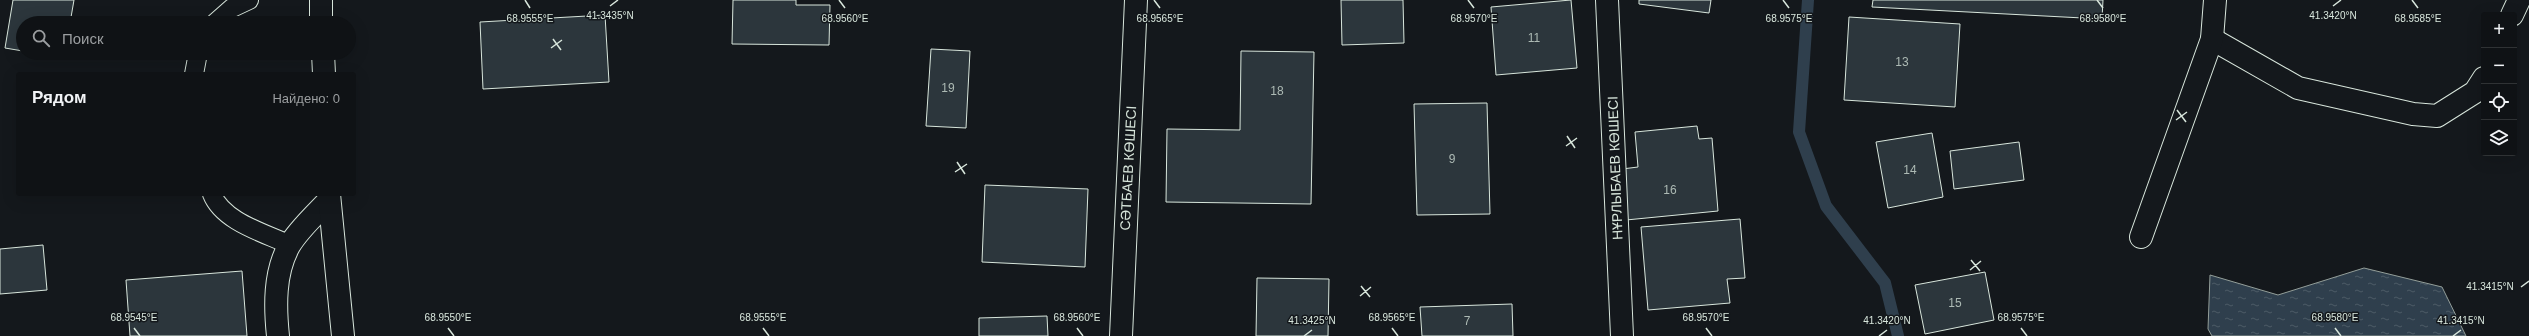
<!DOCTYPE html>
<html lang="ru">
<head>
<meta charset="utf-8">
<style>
	:root { --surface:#0f1215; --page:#181b1e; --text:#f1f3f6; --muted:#9b9ea0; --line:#2f3234 }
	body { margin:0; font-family:Arial,sans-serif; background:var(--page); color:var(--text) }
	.controls { position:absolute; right:12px; top:12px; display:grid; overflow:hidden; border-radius:4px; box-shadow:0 4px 16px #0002 }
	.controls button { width:36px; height:36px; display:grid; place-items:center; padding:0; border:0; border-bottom:1px solid var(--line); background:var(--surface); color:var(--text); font:20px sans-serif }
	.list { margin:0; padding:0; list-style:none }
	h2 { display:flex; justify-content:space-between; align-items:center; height:52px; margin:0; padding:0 16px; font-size:17px }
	h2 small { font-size:13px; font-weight:400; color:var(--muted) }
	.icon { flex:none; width:22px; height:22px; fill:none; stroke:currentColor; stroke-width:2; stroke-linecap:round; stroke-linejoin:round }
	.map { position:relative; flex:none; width:2529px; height:336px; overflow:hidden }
	.search { position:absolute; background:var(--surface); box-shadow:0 4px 16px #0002; left:16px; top:16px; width:340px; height:44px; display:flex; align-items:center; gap:10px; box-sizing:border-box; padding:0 14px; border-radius:22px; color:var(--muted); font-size:15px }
	.panel { position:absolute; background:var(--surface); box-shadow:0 4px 16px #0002; left:16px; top:72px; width:340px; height:124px; border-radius:4px }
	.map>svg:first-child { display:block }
	.water { fill:url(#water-ripples); stroke:#939e99 }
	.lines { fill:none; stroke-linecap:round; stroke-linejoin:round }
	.stream { stroke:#2f3f4d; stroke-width:12 }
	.building { fill:#2c363c; stroke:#d8e6dc }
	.service-casing { stroke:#d8e6dc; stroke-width:20 }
	.minor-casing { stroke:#d8e6dc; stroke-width:24 }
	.trunk-casing { stroke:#d8e6dc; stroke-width:24 }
	.service { stroke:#14181c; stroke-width:18 }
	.minor { stroke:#14181c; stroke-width:22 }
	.trunk { stroke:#14181c; stroke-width:22 }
	.ticks { fill:none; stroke:#d8e6dc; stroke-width:1.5 }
	.labels { text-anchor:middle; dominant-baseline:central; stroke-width:3; stroke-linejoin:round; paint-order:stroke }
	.number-label { font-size:12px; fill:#adbab4 }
	.street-label { font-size:14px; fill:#d8e6dc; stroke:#14181c }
	.ticks-label { font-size:10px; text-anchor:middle; fill:#d8e6dc; stroke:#14181c; stroke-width:3; stroke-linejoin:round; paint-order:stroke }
</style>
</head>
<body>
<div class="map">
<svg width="2529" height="336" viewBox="0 0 2529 336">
	<defs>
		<pattern id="water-ripples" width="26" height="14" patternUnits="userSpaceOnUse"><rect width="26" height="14" fill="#2f3f4d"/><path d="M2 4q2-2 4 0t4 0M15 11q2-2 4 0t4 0" fill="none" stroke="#4c5b66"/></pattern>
	</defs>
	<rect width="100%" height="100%" fill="#14181c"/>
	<!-- water -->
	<polygon class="water" points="2364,268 2442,287 2466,336 2212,336 2208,329 2210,275 2278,295"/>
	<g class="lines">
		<!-- stream -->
		<polyline class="stream" points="1808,0 1799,132 1826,206 1885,283 1898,336"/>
	</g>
	<!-- building -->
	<g class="building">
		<polygon points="13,0 74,0 70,23 23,23 23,51 5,48"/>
		<polygon points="733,0 796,0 796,5 830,5 829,45 732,44"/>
		<polygon points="1341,0 1403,0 1404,43 1342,45"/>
		<polygon points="1571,0 1577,68 1496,75 1491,7"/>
		<polygon points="1639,0 1711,0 1709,13 1639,4"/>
		<polygon points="1873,0 2103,0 2102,19 1872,7"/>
		<polygon points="605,15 609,82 483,89 480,22"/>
		<polygon points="1849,17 1960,24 1955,107 1844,100"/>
		<polygon points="931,49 970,51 966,128 926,126"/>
		<polygon points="1241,51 1314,52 1311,204 1166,202 1167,129 1240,130"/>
		<polygon points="34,53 65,53 65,58"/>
		<polygon points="1487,103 1490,214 1417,215 1414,104"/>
		<polygon points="1697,126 1699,139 1712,138 1718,211 1626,220 1622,169 1638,167 1635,132"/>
		<polygon points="1932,133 1943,197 1888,208 1876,142"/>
		<polygon points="2019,142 2024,180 1954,189 1950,151"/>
		<polygon points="985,185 1088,189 1085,267 982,262"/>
		<polygon points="1740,219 1745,278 1727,279 1730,303 1648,310 1641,227"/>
		<polygon points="43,245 47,290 0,294 0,249"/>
		<polygon points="242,271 247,336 130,336 126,280"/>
		<polygon points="1985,272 1994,320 1925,334 1915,285"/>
		<polygon points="1257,278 1329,279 1328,336 1256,336"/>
		<polygon points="1512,304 1513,336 1422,336 1420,307"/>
		<polygon points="1047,316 1048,336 979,336 979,318"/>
	</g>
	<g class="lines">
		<!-- service casing -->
		<g class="service-casing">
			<g id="service">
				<polyline points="215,23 232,8 249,0"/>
				<polyline points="194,74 198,53"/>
				<path d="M212,194C223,222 265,233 290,245"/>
			</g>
		</g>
		<!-- minor casing -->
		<g class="minor-casing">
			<g id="minor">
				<polyline points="1607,0 1622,336"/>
				<polyline points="2512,15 2519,0"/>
				<polyline points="2212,39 2298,88 2413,114 2437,116 2475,92 2484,78"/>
				<polyline points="2141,237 2212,39 2215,0"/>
				<path d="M278,336C275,307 274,273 289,246C298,230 316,214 329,200"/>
				<polyline points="1121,336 1136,0"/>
			</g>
		</g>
		<!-- trunk casing -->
		<g class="trunk-casing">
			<g id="trunk">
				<polyline points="321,0 321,23"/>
				<polyline points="323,53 324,74"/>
				<polyline points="329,194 343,336"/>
			</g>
		</g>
		<!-- service -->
		<use href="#service" class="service"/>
		<!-- minor -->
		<use href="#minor" class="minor"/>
		<!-- trunk -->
		<use href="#trunk" class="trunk"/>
	</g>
	<!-- ticks -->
	<path class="ticks" d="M525,0L530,8M839,0L845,8M1154,0L1160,8M1468,0L1474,8M1783,0L1789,8M2097,0L2103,8M2412,0L2418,8M610,6L618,0M2333,6L2341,0M553,39L561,50M551,48L562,40M2177,110L2186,122M2176,120L2187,112M1567,136L1575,148M1566,146L1577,138M957,162L965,174M955,172L967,164M1971,260L1980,271M1970,270L1981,261M1361,286L1370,297M2521,287L2529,281M1360,296L1371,287M134,328L140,336M448,328L454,336M763,328L769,336M1077,328L1083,336M1392,328L1398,336M1706,328L1712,336M2021,328L2027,336M2335,328L2341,336M1304,336L1312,330M1879,336L1887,330M2453,336L2461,330"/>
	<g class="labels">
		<!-- number labels -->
		<g class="number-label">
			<text x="1534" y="38">11</text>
			<text x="1902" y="62">13</text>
			<text x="948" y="88">19</text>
			<text x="1277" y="91">18</text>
			<text x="1452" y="159">9</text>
			<text x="1910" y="170">14</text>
			<text x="1670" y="190">16</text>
			<text x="1955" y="303">15</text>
			<text x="1467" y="321">7</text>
		</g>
		<!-- street labels -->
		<g class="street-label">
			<text transform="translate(1128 168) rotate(-87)">СӘТБАЕВ КӨШЕСІ</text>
			<text transform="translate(1615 168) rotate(-92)">НҰРЛЫБАЕВ КӨШЕСІ</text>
		</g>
	</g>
	<g class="ticks-label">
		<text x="610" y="19">41.3435°N</text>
		<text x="2333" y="19">41.3420°N</text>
		<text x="530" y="22">68.9555°E</text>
		<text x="845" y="22">68.9560°E</text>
		<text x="1160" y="22">68.9565°E</text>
		<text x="1474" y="22">68.9570°E</text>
		<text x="1789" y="22">68.9575°E</text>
		<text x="2103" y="22">68.9580°E</text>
		<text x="2418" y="22">68.9585°E</text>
		<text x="2490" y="290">41.3415°N</text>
		<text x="134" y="321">68.9545°E</text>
		<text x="448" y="321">68.9550°E</text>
		<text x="763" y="321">68.9555°E</text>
		<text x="1077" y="321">68.9560°E</text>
		<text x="1392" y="321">68.9565°E</text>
		<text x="1706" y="321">68.9570°E</text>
		<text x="2021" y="321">68.9575°E</text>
		<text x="2335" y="321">68.9580°E</text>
		<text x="1312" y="324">41.3425°N</text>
		<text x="1887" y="324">41.3420°N</text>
		<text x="2461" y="324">41.3415°N</text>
	</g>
</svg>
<div class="controls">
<button>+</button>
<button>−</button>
<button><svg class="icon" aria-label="locate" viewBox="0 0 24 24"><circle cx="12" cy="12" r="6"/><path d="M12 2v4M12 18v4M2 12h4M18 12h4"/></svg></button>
<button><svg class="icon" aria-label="layers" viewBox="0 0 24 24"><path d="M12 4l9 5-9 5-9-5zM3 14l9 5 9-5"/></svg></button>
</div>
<div class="search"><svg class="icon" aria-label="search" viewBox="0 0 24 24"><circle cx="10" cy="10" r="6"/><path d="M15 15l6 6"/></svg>Поиск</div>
<section class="panel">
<h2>Рядом<small>Найдено: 0</small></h2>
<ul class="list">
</ul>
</section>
</div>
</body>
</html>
